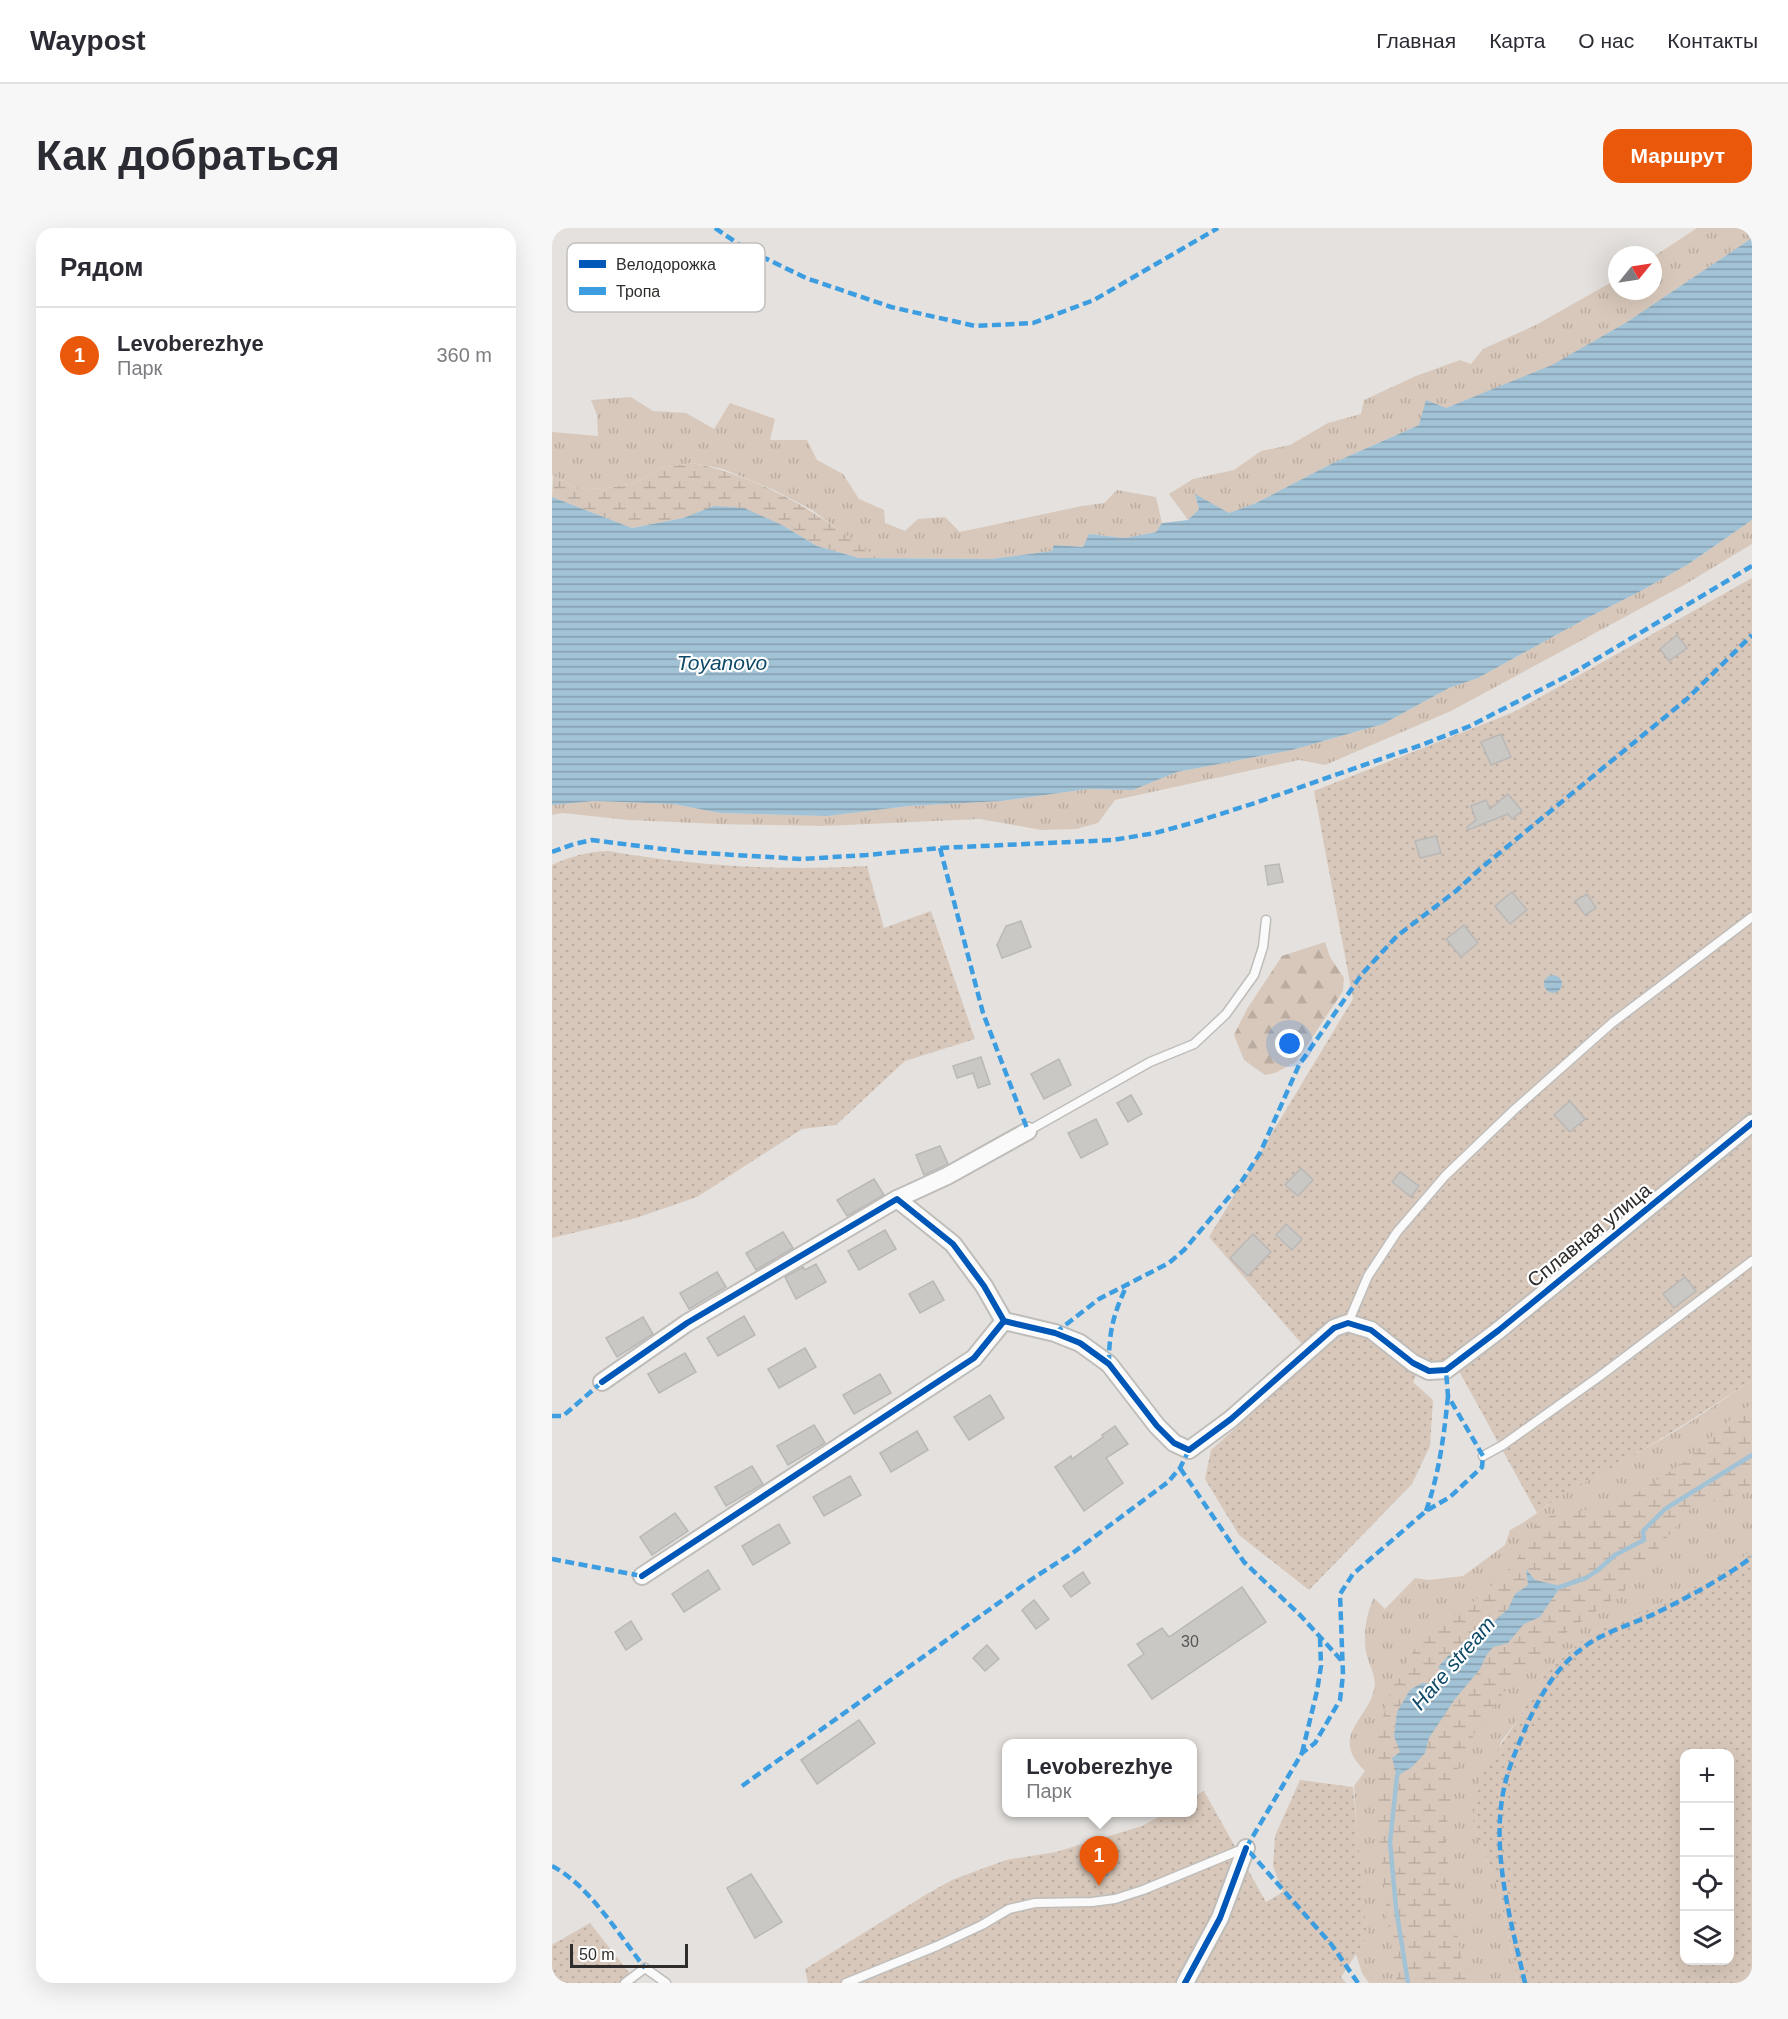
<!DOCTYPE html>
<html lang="ru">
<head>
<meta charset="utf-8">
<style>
	:root { --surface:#fff; --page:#f7f7f7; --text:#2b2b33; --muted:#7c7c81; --line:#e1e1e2; --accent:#ea580c }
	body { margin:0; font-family:Helvetica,sans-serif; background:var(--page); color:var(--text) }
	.controls { position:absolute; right:18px; bottom:18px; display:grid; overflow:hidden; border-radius:12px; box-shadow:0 6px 24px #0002 }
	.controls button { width:54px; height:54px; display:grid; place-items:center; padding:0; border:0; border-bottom:2px solid var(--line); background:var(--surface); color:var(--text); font:30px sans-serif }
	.compass { position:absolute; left:1056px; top:18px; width:54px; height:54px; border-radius:50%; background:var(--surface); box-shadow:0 6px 24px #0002; rotate:60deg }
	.scale { position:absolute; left:18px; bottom:15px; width:118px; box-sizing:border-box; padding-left:6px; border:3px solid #2f2d2b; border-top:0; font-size:16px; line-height:21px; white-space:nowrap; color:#2f2d2b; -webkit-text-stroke:4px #fff; paint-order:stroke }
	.you { position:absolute; left:738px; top:816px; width:21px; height:21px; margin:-15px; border:4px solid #fff; border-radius:50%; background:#1a73e8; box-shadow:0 0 0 9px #1a73e833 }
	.badge { display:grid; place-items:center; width:39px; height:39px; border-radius:50%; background:var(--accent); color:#fff; font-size:20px; font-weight:700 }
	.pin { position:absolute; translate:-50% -50px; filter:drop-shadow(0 2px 3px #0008) }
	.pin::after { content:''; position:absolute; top:32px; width:21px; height:18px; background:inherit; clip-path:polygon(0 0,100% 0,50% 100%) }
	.popup { position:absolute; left:450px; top:1511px; width:195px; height:78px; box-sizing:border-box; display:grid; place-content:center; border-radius:12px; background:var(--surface); filter:drop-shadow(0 2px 4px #0005); font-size:20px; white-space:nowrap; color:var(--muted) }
	.popup b { font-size:22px; color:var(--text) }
	.popup::after { content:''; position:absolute; left:50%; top:100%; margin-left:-12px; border:12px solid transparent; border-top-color:var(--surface) }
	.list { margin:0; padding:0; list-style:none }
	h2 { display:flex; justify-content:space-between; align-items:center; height:78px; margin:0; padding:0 24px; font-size:26px }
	h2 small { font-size:20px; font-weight:400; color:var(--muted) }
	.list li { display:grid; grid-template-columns:39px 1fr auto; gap:18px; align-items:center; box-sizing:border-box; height:96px; padding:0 24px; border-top:2px solid var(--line) }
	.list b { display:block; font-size:22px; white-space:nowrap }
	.list p { margin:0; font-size:20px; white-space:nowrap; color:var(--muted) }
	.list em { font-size:20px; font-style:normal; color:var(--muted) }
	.icon { flex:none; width:33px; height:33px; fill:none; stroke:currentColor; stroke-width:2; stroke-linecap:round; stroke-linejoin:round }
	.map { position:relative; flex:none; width:1200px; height:1755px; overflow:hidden; border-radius:18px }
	header { display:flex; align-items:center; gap:36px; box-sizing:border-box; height:84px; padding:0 30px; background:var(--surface); border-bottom:2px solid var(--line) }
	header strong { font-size:28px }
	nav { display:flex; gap:33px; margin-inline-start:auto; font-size:21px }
	.intro { display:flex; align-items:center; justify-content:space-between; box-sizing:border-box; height:144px; padding:0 36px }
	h1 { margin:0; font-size:42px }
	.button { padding:15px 27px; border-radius:18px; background:var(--accent); color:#fff; font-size:21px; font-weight:700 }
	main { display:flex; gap:36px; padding:0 36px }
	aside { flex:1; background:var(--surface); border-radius:18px; box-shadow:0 6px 24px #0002 }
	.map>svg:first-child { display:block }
	.grass { fill:url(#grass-tufts) }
	.forest { fill:url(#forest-firs) }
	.wetland { fill:url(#wetland-marsh); fill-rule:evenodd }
	.garden { fill:url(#garden-dots); fill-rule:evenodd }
	.water { fill:url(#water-rules) }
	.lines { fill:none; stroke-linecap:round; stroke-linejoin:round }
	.stream { stroke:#a2c2d6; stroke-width:4.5 }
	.building { fill:#cac8c5; stroke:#bab8b6; stroke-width:1.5 }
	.lane-casing { stroke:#bfbdba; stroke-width:11 }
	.street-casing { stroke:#bfbdba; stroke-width:20 }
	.lane { stroke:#fbfafa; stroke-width:8 }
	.street { stroke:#fbfafa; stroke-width:16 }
	.quiet { stroke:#3d9de1; stroke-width:4.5; stroke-dasharray:9 4.5; stroke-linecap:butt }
	.cycleway-casing { stroke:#fff; stroke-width:10 }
	.cycleway { stroke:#0057b8; stroke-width:6 }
	.labels { text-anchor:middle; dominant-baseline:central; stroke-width:4.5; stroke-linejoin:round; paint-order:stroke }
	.number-label { font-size:16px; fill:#585654 }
	.street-label { font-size:20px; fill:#2f2d2b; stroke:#fff }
	.water-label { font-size:21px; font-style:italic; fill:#0f4968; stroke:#fff }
	.key { fill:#fff; stroke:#c1c0bf; stroke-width:1.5 }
	.key-label { font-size:16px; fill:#2f2d2b }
</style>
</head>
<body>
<header>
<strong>Waypost</strong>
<nav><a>Главная</a><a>Карта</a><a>О нас</a><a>Контакты</a></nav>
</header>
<div class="intro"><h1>Как добраться</h1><a class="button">Маршрут</a></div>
<main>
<aside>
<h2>Рядом<small></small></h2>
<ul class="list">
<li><span class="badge">1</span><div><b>Levoberezhye</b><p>Парк</p></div><em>360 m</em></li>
</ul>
</aside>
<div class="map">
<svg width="1200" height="1755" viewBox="0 0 1200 1755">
	<defs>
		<pattern id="grass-tufts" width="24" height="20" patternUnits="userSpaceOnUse" patternTransform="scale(1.5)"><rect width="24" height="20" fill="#d8c8bb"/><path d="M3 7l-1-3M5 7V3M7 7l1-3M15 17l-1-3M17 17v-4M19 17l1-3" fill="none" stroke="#baaca1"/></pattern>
		<pattern id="forest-firs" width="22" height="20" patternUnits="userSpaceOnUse" patternTransform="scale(1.5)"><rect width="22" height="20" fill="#d8c8bb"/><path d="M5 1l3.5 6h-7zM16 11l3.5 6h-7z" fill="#baaca1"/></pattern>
		<pattern id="wetland-marsh" width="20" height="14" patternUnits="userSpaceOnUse" patternTransform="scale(1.5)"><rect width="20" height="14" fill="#d8c8bb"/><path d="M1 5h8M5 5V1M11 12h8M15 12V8" fill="none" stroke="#baaca1"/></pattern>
		<pattern id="garden-dots" width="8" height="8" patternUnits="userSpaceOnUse" patternTransform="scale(1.5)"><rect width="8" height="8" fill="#d8c8bb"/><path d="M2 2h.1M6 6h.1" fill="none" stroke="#baaca1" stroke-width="1.8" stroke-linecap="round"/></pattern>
		<pattern id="water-rules" width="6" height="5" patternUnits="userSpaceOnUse" patternTransform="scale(1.5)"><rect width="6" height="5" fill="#a2c2d6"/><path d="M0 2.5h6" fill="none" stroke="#849eae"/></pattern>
	</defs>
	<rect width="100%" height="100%" fill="#e4e1de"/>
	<!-- grass -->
	<g class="grass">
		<polygon points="1145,0 1200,0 1200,10 1075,94 1000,138 894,180 867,197 781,235 704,275 677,285 643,267 647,281 636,292 617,266 641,251 682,242 709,223 738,217 776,195 809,186 812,172 864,148 908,132 919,136 931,121 984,97 1065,51 1065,63 1101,63 1101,29"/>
		<polygon points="79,169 101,183 134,185 162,201 178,175 223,191 218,212 255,212 265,232 291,246 307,271 332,282 333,295 353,303 366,291 393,289 408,304 530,278 552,275 565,262 604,269 610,295 604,304 573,310 538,306 531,319 503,317 500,323 438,331 325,330 260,282 222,262 171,241 141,235 109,240 83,255 55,260 25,261 1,247 0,248 0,204 46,208 45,187 39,172"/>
		<polygon points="1200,292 1200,316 1132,357 899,483 773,537 747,532 563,572 546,595 524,601 490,602 427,591 271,598 166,596 76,592 11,585 0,587 0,577 42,573 121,576 168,585 275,588 357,578 449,573 536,561 581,562 625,544 740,522 831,496 897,460 926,450 1035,390 1087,364 1135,337"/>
		<path d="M1200,1152V1322L1182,1337L1146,1357L1085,1387L1040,1404L990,1447L985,1470L974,1473L969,1487L949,1514L921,1597L946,1660L966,1755H817L810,1745L804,1726L815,1709L807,1633L802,1558L813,1543C775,1506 819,1492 823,1456C823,1446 816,1434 814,1424C811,1406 814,1386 822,1370L833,1381L863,1350L877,1352L911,1348L953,1317L958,1302C980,1291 998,1274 1019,1261C1050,1244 1081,1228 1112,1210C1142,1192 1171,1172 1200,1152Z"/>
	</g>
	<!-- forest -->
	<polygon class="forest" points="773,714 778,729 792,750 791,763 744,834 723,845 713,847 692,832 682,807 695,781 730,728"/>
	<!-- wetland -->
	<g class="wetland">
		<path d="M141,235C212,250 269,286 325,330H307L265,318L230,297L162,278L131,290L80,300L0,269L1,247L25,261L55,260L83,255L109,240Z"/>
		<path d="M1200,1176V1261L1138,1281L1072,1363L1012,1406L958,1456L924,1502L903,1547L893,1607L898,1658L909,1729L928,1755H845L835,1688L826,1597L823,1517L839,1462L869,1410L921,1374L960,1340L984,1298L1001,1286L1017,1285L1071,1274L1134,1233L1185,1185ZM974,1342L983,1352L998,1354L988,1389L972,1396L956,1415L942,1419L934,1428L928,1441L903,1471L877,1510L873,1525L840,1530L848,1524C835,1490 848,1481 870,1455L890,1456L894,1447L887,1439L898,1426L905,1438L913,1429L909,1416L920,1407L930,1403L956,1381L963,1366L976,1357Z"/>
	</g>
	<!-- garden -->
	<g class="garden">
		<path d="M1200,350V1152C1158,1180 1115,1208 1072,1233C1042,1251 1011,1264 985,1285L902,1134H870L861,1154L881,1172L878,1218L860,1256L757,1362L687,1307L653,1251L659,1222L762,1130L657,1009L801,771L762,563L962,484Z"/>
		<path d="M56,623C142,638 228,643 315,638L332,700L379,683L423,811L353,833L284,897L250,901L145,969L84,990L0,1010V637C19,628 35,624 56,623Z"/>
		<path d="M1200,1322V1755H966L946,1660L921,1597L923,1563L935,1537L969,1487L974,1473L985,1470L990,1447L1040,1404L1085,1387L1146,1357L1182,1337ZM1132,1526H1178V1732H1132Z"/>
		<polygon points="748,1552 801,1559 815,1709 789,1749 794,1755 256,1755 253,1741 375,1666 400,1652 454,1632 504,1624 590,1598 614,1585 640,1584 640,1569 652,1563 714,1674 731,1664 721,1638 723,1608"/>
		<polygon points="38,1695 85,1755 0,1755 0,1717"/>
	</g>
	<!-- water -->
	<g class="water">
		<polygon points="1200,10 1200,292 1135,337 1087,364 1035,390 926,450 897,460 831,496 740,522 625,544 581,562 536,561 449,573 357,578 275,588 168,585 121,576 42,573 0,577 0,269 80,300 131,290 162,278 192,280 230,297 265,318 307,330 438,331 500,323 502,317 531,319 537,306 573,310 604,304 610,295 636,292 647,281 643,266 677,285 704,275 781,235 867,197 874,172 894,180 1000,137 1075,94"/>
		<circle cx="1001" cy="756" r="9"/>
		<polygon points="974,1341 983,1352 1009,1358 988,1389 972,1396 956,1415 941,1419 934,1428 928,1441 903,1471 877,1510 873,1525 860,1539 845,1548 840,1530 848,1524 842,1508 845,1484 858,1462 870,1455 890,1456 894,1447 886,1439 898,1426 905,1437 913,1429 909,1416 920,1407 931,1403 956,1381 963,1366 976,1357"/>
	</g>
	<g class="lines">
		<!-- stream -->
		<g class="stream">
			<polyline points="1005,1360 1034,1350 1046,1342 1063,1327 1092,1312 1091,1303 1113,1281 1200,1227"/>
			<polyline points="847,1543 845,1548 838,1614 844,1680 856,1755"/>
		</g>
	</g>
	<!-- building -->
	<g class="building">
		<polygon points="1125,407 1135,420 1117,433 1108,421"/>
		<polygon points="949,506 959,529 939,537 929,514"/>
		<polygon points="956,566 970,583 960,591 956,586 916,602 915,599 924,592 919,578 934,572 938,581"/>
		<polygon points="884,608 889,625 868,630 863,613"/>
		<polygon points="727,636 731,654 716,657 713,638"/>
		<polygon points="960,664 975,682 958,696 943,678"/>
		<polygon points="1035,666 1044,680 1033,687 1023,673"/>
		<polygon points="469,693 479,719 450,730 445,717 454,698"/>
		<polygon points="912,697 926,715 909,729 894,711"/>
		<polygon points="429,829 438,856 426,860 421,845 405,850 401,838"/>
		<polygon points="507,831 519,857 492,871 479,846"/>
		<polygon points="579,867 590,886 576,894 565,875"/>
		<polygon points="1018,873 1033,891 1018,904 1002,887"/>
		<polygon points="544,891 556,916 529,930 516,905"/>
		<polygon points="388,918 396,936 372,947 364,927"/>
		<polygon points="749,940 761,952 746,968 733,957"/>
		<polygon points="848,944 867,958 859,969 840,954"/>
		<polygon points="322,951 332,967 295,988 285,972"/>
		<polygon points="734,996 750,1011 740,1022 724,1007"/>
		<polygon points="333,1002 344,1021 307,1042 296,1023"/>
		<polygon points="231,1004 241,1020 204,1042 194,1025"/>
		<polygon points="701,1006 719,1024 696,1048 678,1030"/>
		<polygon points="264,1036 274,1054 244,1071 233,1049 251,1039 253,1042"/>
		<polygon points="165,1044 174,1059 137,1081 128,1065"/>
		<polygon points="1133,1049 1144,1063 1122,1080 1111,1066"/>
		<polygon points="381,1053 392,1072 368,1085 357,1066"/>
		<polygon points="192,1088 203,1107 166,1128 155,1110"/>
		<polygon points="91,1089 101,1106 65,1129 54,1110"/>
		<polygon points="253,1120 264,1139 227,1160 216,1141"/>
		<polygon points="133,1125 144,1144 107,1165 96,1146"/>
		<polygon points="328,1146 339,1165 302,1186 291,1167"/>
		<polygon points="438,1167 452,1190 417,1212 402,1189"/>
		<polygon points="262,1197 273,1215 236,1237 225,1218"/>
		<polygon points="563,1198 576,1216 554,1230 571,1255 532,1283 503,1239 519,1228 520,1231 551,1209 550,1207"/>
		<polygon points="365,1203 376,1222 339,1244 328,1225"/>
		<polygon points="200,1238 211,1256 174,1278 163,1259"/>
		<polygon points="298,1248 309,1267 272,1288 261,1269"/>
		<polygon points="123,1285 136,1303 100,1327 88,1309"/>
		<polygon points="227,1296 238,1315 201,1337 190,1318"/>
		<polygon points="156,1342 168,1361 132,1384 120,1366"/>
		<polygon points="531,1344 538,1355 519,1369 511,1358"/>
		<polygon points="690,1359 714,1394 600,1471 576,1437 592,1426 585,1416 610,1400 617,1409"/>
		<polygon points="482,1372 497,1391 484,1401 470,1382"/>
		<polygon points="79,1393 90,1411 74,1422 63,1404"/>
		<polygon points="435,1417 447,1431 433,1443 421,1430"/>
		<polygon points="307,1492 323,1515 265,1556 249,1532"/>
		<polygon points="199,1646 230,1694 203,1710 175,1660"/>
	</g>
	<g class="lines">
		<!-- lane casing -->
		<g class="lane-casing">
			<g id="lane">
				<polyline points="476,903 598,834 642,816 674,786 702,747 711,719 714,692"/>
				<polyline points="796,1095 816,1048 845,1004 893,948 963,881 1060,795 1200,689"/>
				<polyline points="931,1228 951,1217 1048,1148 1200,1033"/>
				<polyline points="73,1755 93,1740 114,1755"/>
				<polyline points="294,1755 385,1718 430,1697 457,1681 483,1675 540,1674 563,1671 591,1662 693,1620"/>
			</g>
		</g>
		<!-- street casing -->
		<g class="street-casing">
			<g id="street">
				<polyline points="345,971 395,948 476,903"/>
				<polyline points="50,1154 135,1095 345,971 401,1016 432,1058 452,1093 503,1105 528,1115 557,1136 605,1198 622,1215 637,1222 679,1191 782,1100 796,1095 819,1102 861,1135 877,1143 894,1142 947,1102 1200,895"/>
				<polyline points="90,1348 422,1130 452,1093"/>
				<polyline points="633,1755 668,1690 694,1620"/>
			</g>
		</g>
		<!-- lane -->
		<use href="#lane" class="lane"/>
		<!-- street -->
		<use href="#street" class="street"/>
		<!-- quiet -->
		<g class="quiet">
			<polyline points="163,0 194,21 254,50 339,79 423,98 481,95 542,72 666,0"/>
			<polyline points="388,620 431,785 476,903"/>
			<polyline points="0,624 22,616 40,612 134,624 250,631 315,627 388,620 561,612 603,605 640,595 703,575 872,516 918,498 1021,445 1200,338"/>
			<polyline points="503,1105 547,1071 617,1035 632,1022 688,956 708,925 747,837 810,746 845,708 904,663 928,641 1135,471 1200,407"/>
			<path d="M557,1136C557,1103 561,1087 575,1057"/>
			<polyline points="0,1188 11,1188 50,1154"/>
			<polyline points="628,1240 692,1334 748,1387 790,1433"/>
			<path d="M874,1283C887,1246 892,1208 896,1168"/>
			<polyline points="0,1331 90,1348"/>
			<polyline points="750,1525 765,1463 769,1438 768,1409"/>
			<polyline points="190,1558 483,1349 522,1324 616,1254 628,1240 637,1222"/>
			<path d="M0,1638C37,1657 67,1707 93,1740"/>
			<polyline points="806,1755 779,1716 694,1620 750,1525 763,1515 788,1472 791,1447 788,1366 801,1346 874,1283 898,1269 930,1239 931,1228 896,1168 894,1142"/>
			<path d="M973,1755C958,1689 935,1612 956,1545C961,1528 969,1511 976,1494C992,1461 1005,1438 1036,1416C1056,1403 1080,1396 1102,1386C1133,1371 1172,1350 1200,1329"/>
		</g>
		<!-- cycleway casing -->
		<g class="cycleway-casing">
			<g id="cycleway">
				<polyline points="50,1154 135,1095 345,971 401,1016 432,1058 452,1093 503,1105 528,1115 557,1136 605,1198 622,1215 637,1222 679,1191 782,1100 796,1095 819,1102 861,1135 877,1143 894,1142 947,1102 1200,895"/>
				<polyline points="90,1348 422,1130 452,1093"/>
				<polyline points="633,1755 668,1690 694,1620"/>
			</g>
		</g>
		<!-- cycleway -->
		<use href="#cycleway" class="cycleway"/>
	</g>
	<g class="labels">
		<!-- number labels -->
		<g class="number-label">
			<text x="638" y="1413">30</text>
		</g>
		<!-- street labels -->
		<g class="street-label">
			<text transform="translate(1037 1007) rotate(-39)">Сплавная улица</text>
		</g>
		<!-- water labels -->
		<g class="water-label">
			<text x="170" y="434">Toyanovo</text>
			<text transform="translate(901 1435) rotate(-49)">Hare stream</text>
		</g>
	</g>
	<!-- legend -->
	<rect x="15" y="15" width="198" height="69" rx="9" class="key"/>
	<rect x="27" y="32" width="27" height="8" fill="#0057b8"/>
	<rect x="27" y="59" width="27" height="8" fill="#3d9de1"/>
	<g class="key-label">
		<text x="64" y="42">Велодорожка</text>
		<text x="64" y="69">Тропа</text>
	</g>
</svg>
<div class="controls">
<button>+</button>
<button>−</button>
<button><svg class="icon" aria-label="locate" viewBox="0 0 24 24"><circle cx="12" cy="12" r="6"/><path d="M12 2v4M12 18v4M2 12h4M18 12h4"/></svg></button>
<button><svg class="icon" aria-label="layers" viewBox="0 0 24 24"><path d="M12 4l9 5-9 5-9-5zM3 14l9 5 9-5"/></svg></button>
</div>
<svg class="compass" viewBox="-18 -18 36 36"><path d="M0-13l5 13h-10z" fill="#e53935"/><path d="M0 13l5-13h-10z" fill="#7c7c81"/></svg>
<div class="scale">50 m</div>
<div class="you"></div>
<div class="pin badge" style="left:547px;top:1658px">1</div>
<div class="popup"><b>Levoberezhye</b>Парк</div>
</div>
</main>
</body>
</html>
